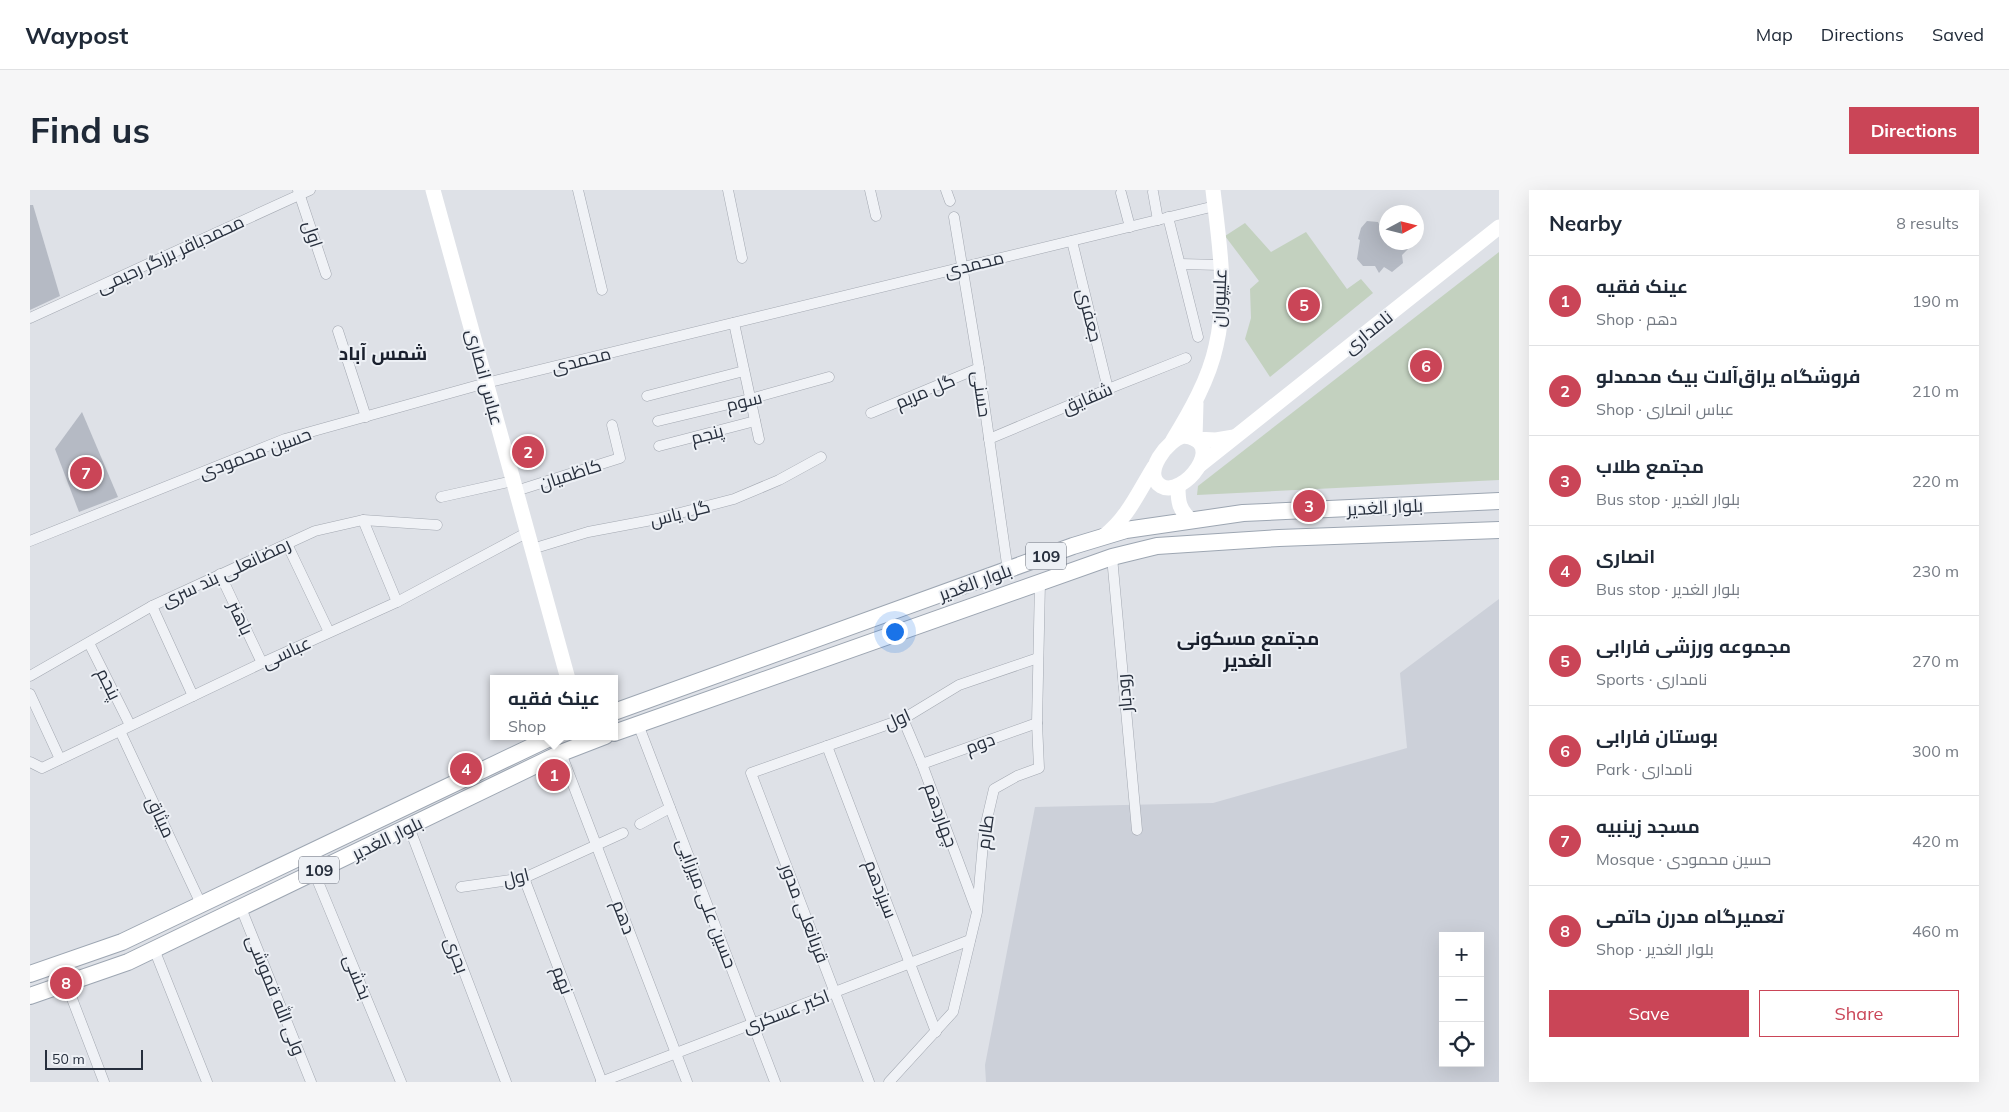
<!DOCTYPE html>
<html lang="en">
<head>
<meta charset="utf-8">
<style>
	:root { --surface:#fff; --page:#f6f6f7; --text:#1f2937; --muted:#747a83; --line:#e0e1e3; --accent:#ca4557 }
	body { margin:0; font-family:Mulish,Cairo,sans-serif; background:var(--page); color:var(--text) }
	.controls { position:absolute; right:15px; bottom:15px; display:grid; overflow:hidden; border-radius:0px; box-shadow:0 5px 20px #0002 }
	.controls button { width:45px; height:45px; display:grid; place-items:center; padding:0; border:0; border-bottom:1px solid var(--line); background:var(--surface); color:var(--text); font:25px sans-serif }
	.compass { position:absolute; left:1349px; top:15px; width:45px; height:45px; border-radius:50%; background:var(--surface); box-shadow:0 5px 20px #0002; rotate:83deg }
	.scale { position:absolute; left:15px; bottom:12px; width:98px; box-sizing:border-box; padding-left:5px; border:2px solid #272f3d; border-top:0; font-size:14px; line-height:18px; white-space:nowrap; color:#272f3d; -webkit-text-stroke:4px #edf0f5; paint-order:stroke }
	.you { position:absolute; left:864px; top:441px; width:18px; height:18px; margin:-12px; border:4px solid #fff; border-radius:50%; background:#1a73e8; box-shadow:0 0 0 8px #1a73e833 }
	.badge { display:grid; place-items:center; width:32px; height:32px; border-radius:50%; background:var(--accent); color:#fff; font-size:16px; font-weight:700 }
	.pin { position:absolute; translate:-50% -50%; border:2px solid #fff; box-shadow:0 1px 5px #0006 }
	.popup { position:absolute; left:460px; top:485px; width:128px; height:65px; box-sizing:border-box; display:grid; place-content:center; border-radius:0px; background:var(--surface); filter:drop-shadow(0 1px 4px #0005); font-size:16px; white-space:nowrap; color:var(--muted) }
	.popup b { font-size:19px; color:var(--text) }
	.popup::after { content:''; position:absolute; left:50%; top:100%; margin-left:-10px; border:10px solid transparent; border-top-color:var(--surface) }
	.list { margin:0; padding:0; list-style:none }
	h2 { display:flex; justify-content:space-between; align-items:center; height:65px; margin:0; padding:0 20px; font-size:21px }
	h2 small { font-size:16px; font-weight:400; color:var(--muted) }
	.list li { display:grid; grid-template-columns:32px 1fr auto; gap:15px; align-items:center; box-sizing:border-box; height:90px; padding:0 20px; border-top:1px solid var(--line) }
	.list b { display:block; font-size:19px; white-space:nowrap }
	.list p { margin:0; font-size:16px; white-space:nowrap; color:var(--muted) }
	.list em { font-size:16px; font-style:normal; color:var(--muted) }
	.actions { display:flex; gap:10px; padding:15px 20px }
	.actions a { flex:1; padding:11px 0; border:1px solid var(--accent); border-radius:0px; text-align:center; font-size:18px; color:var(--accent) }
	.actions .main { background:var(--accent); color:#fff }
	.icon { flex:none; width:28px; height:28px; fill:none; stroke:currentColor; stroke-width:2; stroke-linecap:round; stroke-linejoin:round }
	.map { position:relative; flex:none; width:1469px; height:892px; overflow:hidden; border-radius:0px }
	header { display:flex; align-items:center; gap:30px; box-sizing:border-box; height:70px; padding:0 25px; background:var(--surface); border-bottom:1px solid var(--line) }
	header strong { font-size:24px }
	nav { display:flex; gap:28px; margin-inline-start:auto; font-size:18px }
	.intro { display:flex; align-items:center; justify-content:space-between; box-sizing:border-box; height:120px; padding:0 30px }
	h1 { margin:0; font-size:35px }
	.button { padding:12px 22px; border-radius:0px; background:var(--accent); color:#fff; font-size:18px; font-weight:700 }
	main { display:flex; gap:30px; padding:0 30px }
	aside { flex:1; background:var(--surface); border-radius:0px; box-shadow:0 5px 20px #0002 }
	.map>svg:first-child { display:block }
	.built { fill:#ccd0d9; fill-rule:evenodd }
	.green { fill:#c3d1bf }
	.building { fill:#b5bac4 }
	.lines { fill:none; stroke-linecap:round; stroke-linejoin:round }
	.street-casing { stroke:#a3a8b1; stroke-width:11 }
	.primary-casing { stroke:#9da6b2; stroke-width:18 }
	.street { stroke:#f0f2f6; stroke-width:10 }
	.secondary { stroke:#fff; stroke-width:15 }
	.primary { stroke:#fff; stroke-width:16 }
	.labels { text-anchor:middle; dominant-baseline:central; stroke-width:4; stroke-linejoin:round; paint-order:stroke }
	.shield { fill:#edf0f5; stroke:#626974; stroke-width:1 }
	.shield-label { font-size:16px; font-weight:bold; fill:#272f3d }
	.street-label { font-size:18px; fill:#272f3d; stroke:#edf0f5 }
	.neighbourhood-label { font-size:19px; font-weight:bold; fill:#1a202e; stroke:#edf0f5 }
</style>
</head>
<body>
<header>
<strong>Waypost</strong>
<nav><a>Map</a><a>Directions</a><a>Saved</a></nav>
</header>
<div class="intro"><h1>Find us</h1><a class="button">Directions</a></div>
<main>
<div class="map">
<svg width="1469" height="892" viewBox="0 0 1469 892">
	<rect width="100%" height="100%" fill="#dee1e7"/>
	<!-- built -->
	<path class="built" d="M1469,409V892H956L955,875L1005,617L1183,613L1377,558L1370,483ZM1413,746H1450V873H1413Z"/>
	<!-- green -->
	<g class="green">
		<polygon points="1215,33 1241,62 1276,42 1317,99 1331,89 1343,103 1240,187 1215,149 1221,128 1220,99 1229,91 1195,46"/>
		<polygon points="1469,62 1469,290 1167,305 1168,296"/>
	</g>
	<!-- building -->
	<g class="building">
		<polygon points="0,15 3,15 30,106 0,120"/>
		<polygon points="1337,31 1348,32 1356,48 1356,52 1370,52 1378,59 1372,65 1373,73 1362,82 1354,77 1349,83 1345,76 1333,76 1327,69 1330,50 1328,49 1331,38"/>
		<polygon points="52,222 88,307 49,322 25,259"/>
	</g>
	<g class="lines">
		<!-- street casing -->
		<g class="street-casing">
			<g id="street">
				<polyline points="268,0 296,84"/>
				<polyline points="548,0 572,100"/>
				<polyline points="698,0 712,68"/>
				<polyline points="840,0 846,26"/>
				<polyline points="916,0 920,11"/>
				<polyline points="1123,2 1128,30"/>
				<polyline points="1091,3 1100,37"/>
				<polyline points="924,27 949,178 978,381"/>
				<polyline points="1138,27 1168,147"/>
				<polyline points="1042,51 1078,199"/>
				<polyline points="1150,74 1191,75"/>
				<polyline points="0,128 280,0"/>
				<polyline points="704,133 729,249"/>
				<polyline points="308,141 336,227"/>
				<polyline points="617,206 714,181"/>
				<polyline points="841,223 949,178"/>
				<polyline points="628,231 720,209 799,187"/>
				<polyline points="959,249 1078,199 1156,168"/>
				<polyline points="629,256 725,231"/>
				<polyline points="486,301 590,268 582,235"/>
				<polyline points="411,307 483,291"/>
				<polyline points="333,330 367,412"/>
				<polyline points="0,351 255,249 456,193 1185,16"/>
				<polyline points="257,354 299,442"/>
				<polyline points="502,359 558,342 627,329 704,309 749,290 791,267"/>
				<polyline points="1082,367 1107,640"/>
				<polyline points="190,384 232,473"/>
				<polyline points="122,416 163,506"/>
				<polyline points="59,453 100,535"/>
				<polyline points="0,486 122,416 285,341 333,330 407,335"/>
				<polyline points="0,504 30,569"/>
				<polyline points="873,529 892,574 946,719"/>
				<polyline points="608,534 745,892"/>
				<polyline points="90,541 171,714"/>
				<polyline points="797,556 906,842"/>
				<polyline points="531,563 657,892"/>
				<polyline points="0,572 12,578 232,473 367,412 498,342"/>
				<polyline points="892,574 1007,533"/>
				<polyline points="610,634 640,618"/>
				<polyline points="379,637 476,892"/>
				<polyline points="284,682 371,892"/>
				<polyline points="494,688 572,892"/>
				<polyline points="431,697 494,688 593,643"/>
				<polyline points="211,718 281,892"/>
				<polyline points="124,759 177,892"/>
				<polyline points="36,793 74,892"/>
				<polyline points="571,892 940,750"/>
				<polyline points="839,892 721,583 873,529 929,495 1008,468"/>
				<polyline points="859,892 923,822 947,722 954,642 964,599 987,586 1009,578 1007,533 1010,392"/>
			</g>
		</g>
		<!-- primary casing -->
		<g class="primary-casing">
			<g id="primary">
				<polyline points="584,522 1043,356 1096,340 1213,323 1469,311"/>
				<polyline points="584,543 1082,367 1127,356 1249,348 1469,340"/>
				<polyline points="0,784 92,752 524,546"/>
				<polyline points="0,806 98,772 531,563 575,546"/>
			</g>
		</g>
		<!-- street -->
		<use href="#street" class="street"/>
		<!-- secondary -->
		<g class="secondary">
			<polyline points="403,0 538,489"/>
			<polyline points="1166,213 1165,249 1186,250 1204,247"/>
			<path d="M1154,246C1199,251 1153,309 1131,296C1111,284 1138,249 1154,246Z"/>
			<path d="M1143,250C1160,222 1179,189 1186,156C1198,106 1189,51 1183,0"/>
			<polyline points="1170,275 1469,37"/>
			<path d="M1148,297C1148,311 1149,320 1160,329"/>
			<path d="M1074,346C1097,329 1109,301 1124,277"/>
		</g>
		<!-- primary -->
		<use href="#primary" class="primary"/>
	</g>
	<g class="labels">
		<!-- shield labels -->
		<g class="shield">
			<rect x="996" y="352.5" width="40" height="27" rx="4"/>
			<rect x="269" y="666.5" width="40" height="27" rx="4"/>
		</g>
		<g class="shield-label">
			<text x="1016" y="366">109</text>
			<text x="289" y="680">109</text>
		</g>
		<!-- street labels -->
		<g class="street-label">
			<text transform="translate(283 44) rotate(72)">اول</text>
			<text transform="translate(140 64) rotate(-25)">محمدباقر برزگر رحیمی</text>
			<text transform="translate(944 74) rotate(-14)">محمدی</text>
			<text transform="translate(1189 108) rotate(-88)">علیپوران</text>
			<text transform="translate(1060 125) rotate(76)">جعفری</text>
			<text transform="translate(1338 142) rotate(-39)">نامداری</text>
			<text transform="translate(551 170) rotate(-14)">محمدی</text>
			<text transform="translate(455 187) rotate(75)">عباس انصاری</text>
			<text transform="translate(895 201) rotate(-23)">گل مریم</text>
			<text transform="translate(952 204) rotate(82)">حسنی</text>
			<text transform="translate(1057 208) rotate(-23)">شقایق</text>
			<text transform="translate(714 211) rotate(-14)">سوم</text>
			<text transform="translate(677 244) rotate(-15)">پنجم</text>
			<text transform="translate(225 263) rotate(-20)">حسین محمودی</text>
			<text transform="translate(540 284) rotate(-18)">کاظمیان</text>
			<text transform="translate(1355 317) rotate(-3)">بلوار الغدیر</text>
			<text transform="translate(650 323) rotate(-14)">گل یاس</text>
			<text transform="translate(196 382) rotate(-25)">رمضانعلی بند سری</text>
			<text transform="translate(945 392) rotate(-20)">بلوار الغدیر</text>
			<text transform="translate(211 428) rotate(65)">باهنر</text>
			<text transform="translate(256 462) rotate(-25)">عباسی</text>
			<text transform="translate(79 494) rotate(64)">پنجم</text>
			<text transform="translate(1094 503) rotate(-95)">رودبار</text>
			<text transform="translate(867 529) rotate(-24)">اول</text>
			<text transform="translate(950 553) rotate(-20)">دوم</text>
			<text transform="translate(911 625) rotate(70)">چهاردهم</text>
			<text transform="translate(131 627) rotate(65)">میثاق</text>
			<text transform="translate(955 642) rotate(-82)">طارم</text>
			<text transform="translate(357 648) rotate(-26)">بلوار الغدیر</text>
			<text transform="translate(486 687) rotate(-14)">اول</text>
			<text transform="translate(851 699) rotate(69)">سیزدهم</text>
			<text transform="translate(677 713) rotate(69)">حسین علی میرزایی</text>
			<text transform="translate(775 723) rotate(69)">قربانعلی مدور</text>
			<text transform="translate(594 727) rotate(69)">دهم</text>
			<text transform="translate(427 765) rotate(69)">بحری</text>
			<text transform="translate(328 787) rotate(68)">بخشی</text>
			<text transform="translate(533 790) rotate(69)">نهم</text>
			<text transform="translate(246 805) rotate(68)">ولی الله قموشی</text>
			<text transform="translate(756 821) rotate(-21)">اکبر عسکری</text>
		</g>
		<!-- neighbourhood labels -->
		<g class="neighbourhood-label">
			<text x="353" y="163">شمس آباد</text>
			<text x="1218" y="448">مجتمع مسکونی<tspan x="1218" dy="22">الغدیر</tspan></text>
		</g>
	</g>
</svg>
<div class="controls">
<button>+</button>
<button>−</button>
<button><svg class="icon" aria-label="locate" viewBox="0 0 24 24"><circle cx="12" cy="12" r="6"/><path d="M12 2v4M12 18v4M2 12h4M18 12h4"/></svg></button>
</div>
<svg class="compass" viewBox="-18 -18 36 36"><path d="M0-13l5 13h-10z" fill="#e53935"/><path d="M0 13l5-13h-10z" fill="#747a83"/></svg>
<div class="scale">50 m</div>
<div class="you"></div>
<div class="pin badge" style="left:524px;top:585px">1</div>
<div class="popup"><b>عینک فقیه</b>Shop</div>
<div class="pin badge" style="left:498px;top:262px">2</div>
<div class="pin badge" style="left:1279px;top:316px">3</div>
<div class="pin badge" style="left:436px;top:579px">4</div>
<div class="pin badge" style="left:1274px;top:115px">5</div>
<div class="pin badge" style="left:1396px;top:176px">6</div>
<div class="pin badge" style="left:56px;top:283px">7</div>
<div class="pin badge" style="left:36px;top:793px">8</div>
</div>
<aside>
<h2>Nearby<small>8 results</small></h2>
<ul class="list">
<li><span class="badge">1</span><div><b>عینک فقیه</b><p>Shop · دهم</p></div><em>190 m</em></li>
<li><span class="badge">2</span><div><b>فروشگاه یراق‌آلات بیک محمدلو</b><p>Shop · عباس انصاری</p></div><em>210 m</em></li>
<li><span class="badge">3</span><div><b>مجتمع طلاب</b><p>Bus stop · بلوار الغدیر</p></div><em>220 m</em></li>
<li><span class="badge">4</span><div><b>انصاری</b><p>Bus stop · بلوار الغدیر</p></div><em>230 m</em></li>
<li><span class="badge">5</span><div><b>مجموعه ورزشی فارابی</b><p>Sports · نامداری</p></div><em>270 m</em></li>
<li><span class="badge">6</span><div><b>بوستان فارابی</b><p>Park · نامداری</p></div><em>300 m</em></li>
<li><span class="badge">7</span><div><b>مسجد زینبیه</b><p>Mosque · حسین محمودی</p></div><em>420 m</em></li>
<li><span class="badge">8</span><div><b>تعمیرگاه مدرن حاتمی</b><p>Shop · بلوار الغدیر</p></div><em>460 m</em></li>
</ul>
<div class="actions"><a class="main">Save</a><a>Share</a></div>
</aside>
</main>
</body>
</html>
